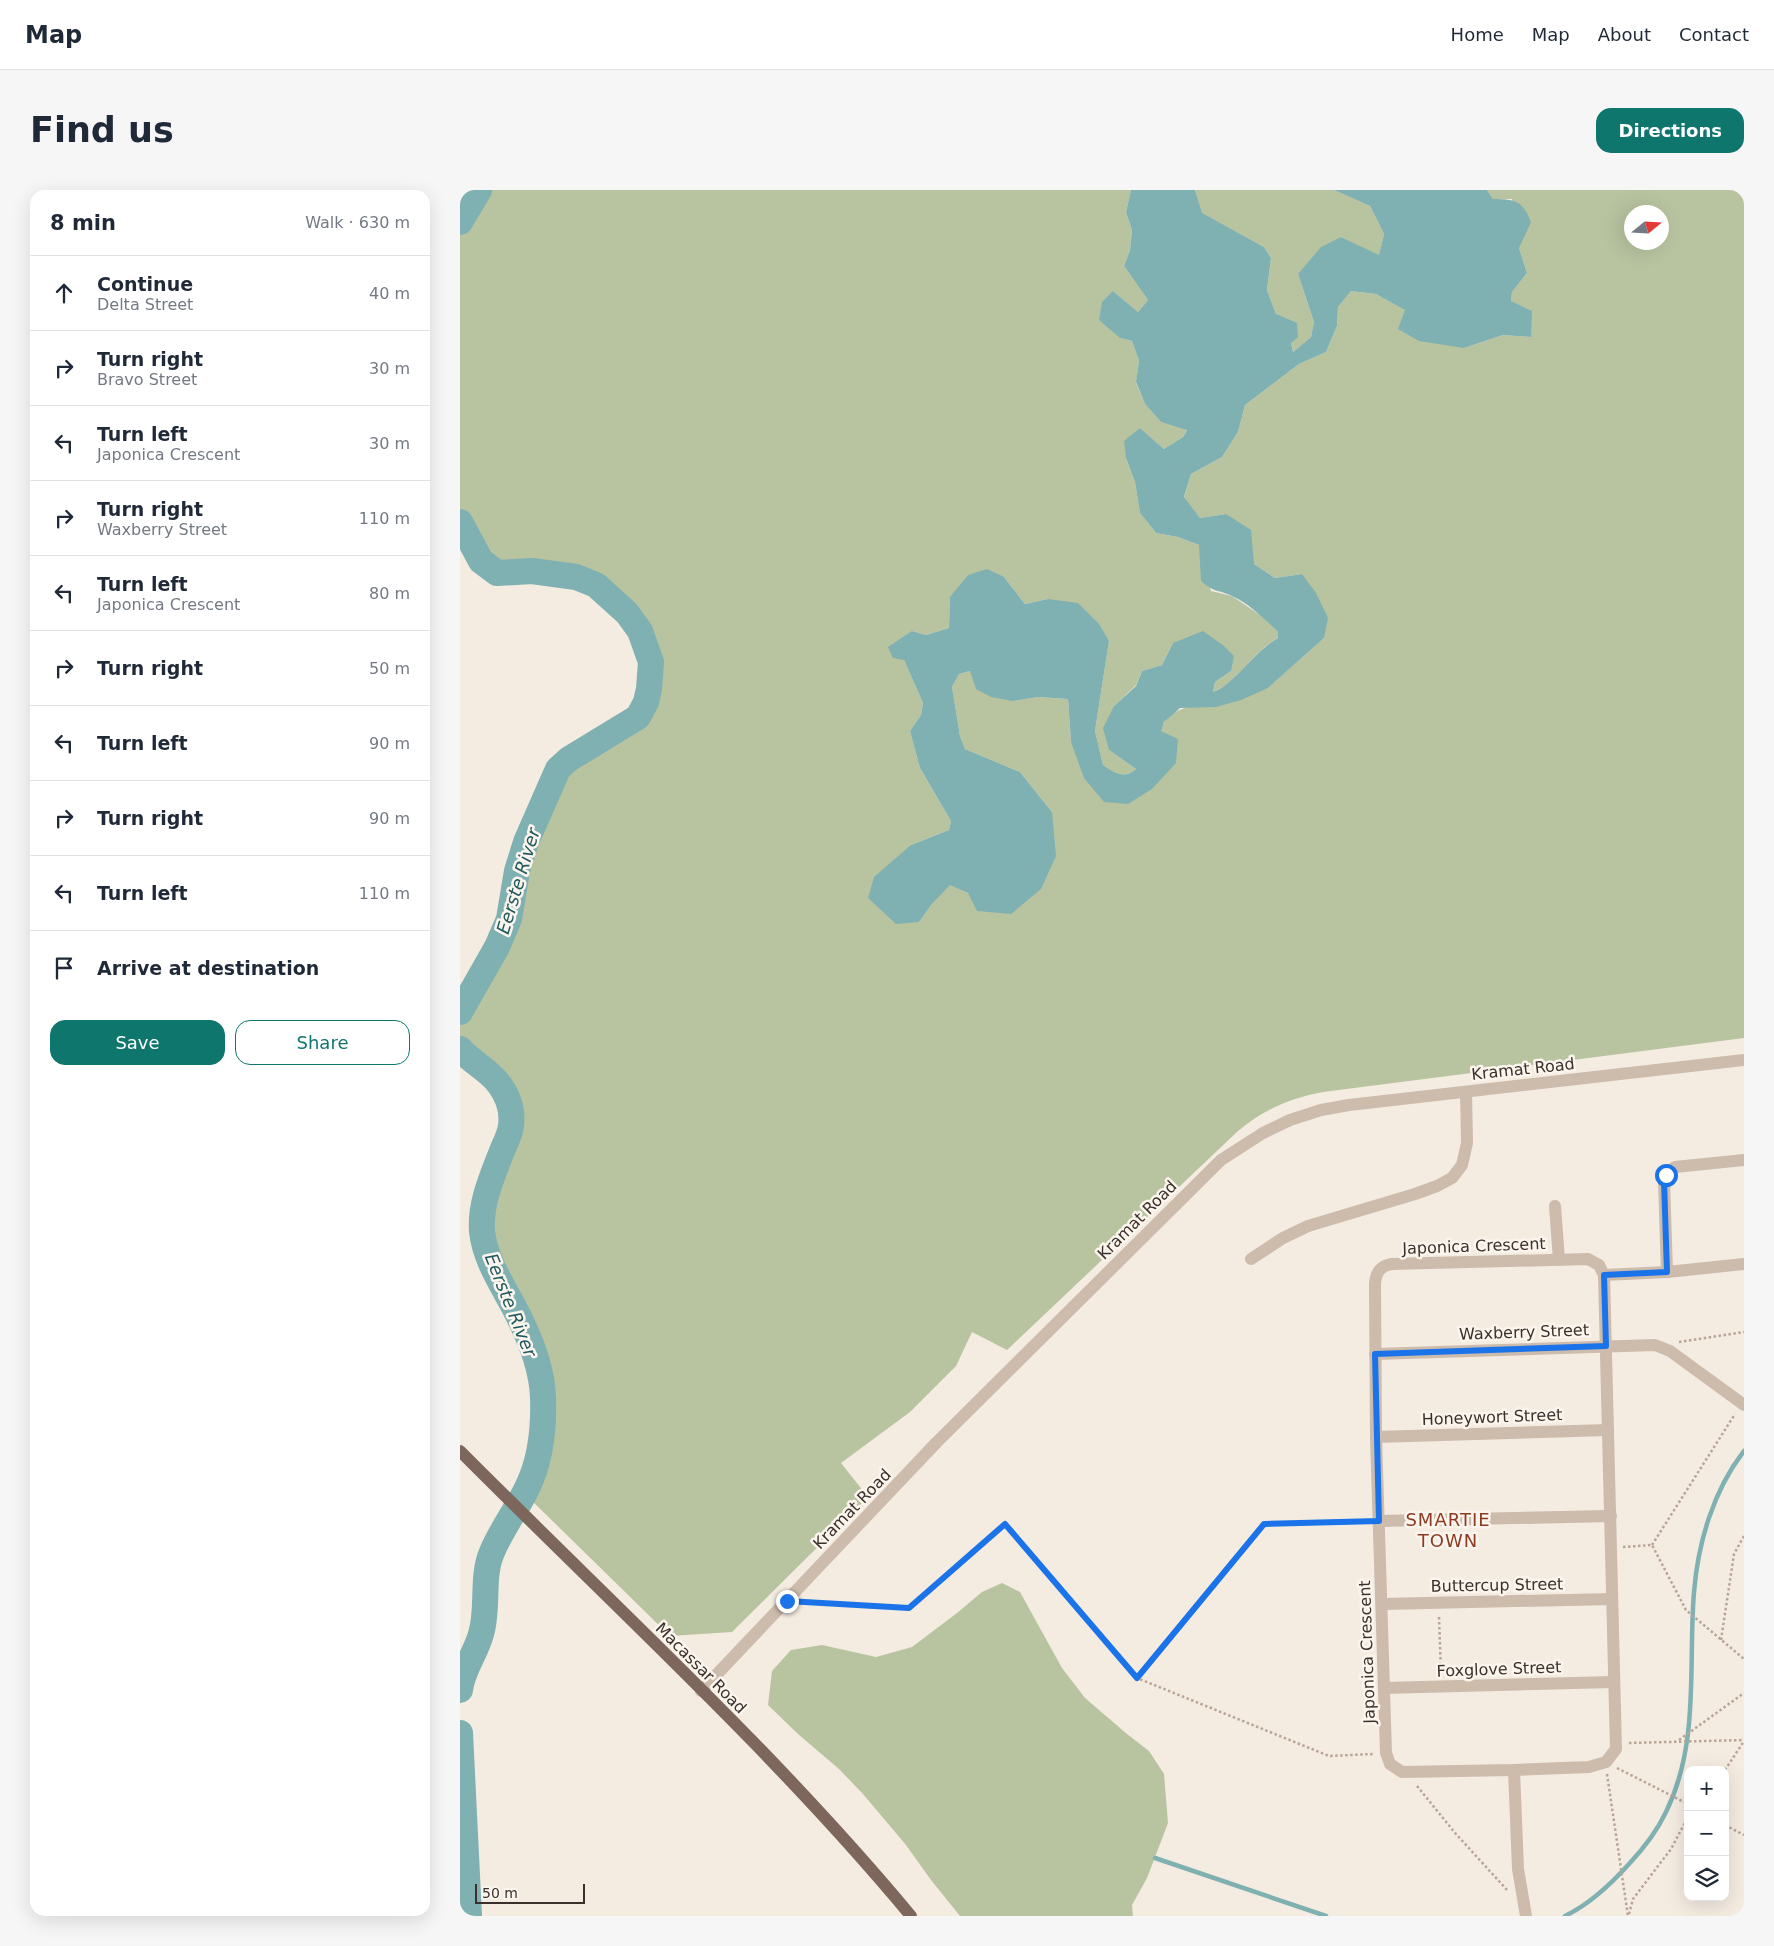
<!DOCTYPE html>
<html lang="en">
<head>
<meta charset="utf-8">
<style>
	:root { --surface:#fff; --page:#f6f6f7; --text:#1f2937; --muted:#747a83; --line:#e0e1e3; --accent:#0f766e }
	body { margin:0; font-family:"DejaVu Sans",sans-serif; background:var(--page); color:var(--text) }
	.controls { position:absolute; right:15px; bottom:15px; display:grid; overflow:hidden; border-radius:10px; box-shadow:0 5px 20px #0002 }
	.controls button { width:45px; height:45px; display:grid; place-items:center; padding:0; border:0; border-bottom:1px solid var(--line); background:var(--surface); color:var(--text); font:25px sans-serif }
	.compass { position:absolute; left:1164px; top:15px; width:45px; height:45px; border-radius:50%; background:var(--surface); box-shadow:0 5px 20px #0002; rotate:72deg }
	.scale { position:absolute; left:15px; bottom:12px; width:110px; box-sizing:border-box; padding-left:5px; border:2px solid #3b302b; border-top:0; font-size:14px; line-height:18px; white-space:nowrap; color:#3b302b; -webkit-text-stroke:4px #fbf5ee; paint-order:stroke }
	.stop { position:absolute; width:15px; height:15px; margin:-11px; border:4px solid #1a73e8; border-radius:50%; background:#fff }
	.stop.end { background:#1a73e8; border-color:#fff; box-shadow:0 1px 5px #0008 }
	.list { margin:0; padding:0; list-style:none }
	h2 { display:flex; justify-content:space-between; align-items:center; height:65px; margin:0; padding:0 20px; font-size:21px }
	h2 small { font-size:16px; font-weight:400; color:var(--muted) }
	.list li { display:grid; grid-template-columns:32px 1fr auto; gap:15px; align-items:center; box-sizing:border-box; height:75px; padding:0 20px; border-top:1px solid var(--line) }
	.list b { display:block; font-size:19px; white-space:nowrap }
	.list p { margin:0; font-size:16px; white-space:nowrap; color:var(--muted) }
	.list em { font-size:16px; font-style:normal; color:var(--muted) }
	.actions { display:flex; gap:10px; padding:15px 20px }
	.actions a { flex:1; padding:11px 0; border:1px solid var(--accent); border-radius:15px; text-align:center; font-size:18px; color:var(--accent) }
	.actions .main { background:var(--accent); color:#fff }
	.icon { flex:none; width:28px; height:28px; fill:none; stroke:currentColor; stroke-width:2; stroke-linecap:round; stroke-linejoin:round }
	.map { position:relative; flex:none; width:1284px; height:1726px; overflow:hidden; border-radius:15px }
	header { display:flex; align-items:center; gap:30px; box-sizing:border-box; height:70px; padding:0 25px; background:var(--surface); border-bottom:1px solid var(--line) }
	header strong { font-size:24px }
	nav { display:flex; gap:28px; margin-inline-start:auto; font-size:18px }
	.intro { display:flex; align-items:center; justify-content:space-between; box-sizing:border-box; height:120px; padding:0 30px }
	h1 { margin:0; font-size:35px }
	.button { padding:12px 22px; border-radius:15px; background:var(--accent); color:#fff; font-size:18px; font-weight:700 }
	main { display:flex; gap:30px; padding:0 30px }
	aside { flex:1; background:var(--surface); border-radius:15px; box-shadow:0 5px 20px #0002 }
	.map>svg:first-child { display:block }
	.green { fill:#b8c4a0; fill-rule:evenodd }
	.water { fill:#7fb0b2 }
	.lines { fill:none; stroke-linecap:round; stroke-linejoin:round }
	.stream { stroke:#7fb0b2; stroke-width:4.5 }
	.river { stroke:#7fb0b2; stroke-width:26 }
	.path { stroke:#b9a596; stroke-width:2.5; stroke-dasharray:2.5 2.5; stroke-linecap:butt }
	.minor { stroke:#cdbbac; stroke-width:12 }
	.major { stroke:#7d675c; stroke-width:12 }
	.route { stroke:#1a73e8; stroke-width:6 }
	.labels { text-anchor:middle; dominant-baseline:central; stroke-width:5; stroke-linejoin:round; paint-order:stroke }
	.street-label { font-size:16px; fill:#3b302b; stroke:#fbf5ee }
	.water-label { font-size:18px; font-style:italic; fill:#1f5a5e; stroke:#fbf5ee }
	.neighbourhood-label { font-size:18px; letter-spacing:1px; fill:#8c3b22; stroke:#fbf5ee }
</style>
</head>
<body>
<header>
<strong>Map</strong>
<nav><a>Home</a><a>Map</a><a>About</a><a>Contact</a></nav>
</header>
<div class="intro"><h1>Find us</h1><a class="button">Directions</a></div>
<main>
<aside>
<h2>8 min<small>Walk · 630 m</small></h2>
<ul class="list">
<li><svg class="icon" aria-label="ahead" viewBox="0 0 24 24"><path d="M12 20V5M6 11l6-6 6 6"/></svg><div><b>Continue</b><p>Delta Street</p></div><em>40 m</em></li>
<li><svg class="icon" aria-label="right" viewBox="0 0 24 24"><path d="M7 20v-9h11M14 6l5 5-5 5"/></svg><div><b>Turn right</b><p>Bravo Street</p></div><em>30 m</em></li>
<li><svg class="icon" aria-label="left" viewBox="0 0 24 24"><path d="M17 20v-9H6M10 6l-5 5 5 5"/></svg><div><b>Turn left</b><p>Japonica Crescent</p></div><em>30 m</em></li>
<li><svg class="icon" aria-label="right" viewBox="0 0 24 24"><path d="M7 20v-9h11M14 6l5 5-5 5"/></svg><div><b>Turn right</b><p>Waxberry Street</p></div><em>110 m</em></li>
<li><svg class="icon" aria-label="left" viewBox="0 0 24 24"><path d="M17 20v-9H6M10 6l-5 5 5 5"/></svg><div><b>Turn left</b><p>Japonica Crescent</p></div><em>80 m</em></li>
<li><svg class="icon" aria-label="right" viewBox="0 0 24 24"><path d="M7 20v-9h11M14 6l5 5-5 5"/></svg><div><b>Turn right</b></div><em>50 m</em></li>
<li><svg class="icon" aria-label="left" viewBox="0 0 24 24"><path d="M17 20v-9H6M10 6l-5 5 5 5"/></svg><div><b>Turn left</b></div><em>90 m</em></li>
<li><svg class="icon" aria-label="right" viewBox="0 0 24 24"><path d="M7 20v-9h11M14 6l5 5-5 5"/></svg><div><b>Turn right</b></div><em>90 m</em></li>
<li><svg class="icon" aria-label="left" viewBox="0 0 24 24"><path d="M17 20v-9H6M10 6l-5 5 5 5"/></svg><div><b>Turn left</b></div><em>110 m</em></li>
<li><svg class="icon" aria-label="arrive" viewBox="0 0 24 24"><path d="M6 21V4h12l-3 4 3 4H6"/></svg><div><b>Arrive at destination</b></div></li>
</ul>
<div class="actions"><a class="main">Save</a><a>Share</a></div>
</aside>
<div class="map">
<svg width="1284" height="1726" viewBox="0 0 1284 1726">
	<rect width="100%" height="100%" fill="#f4ebe1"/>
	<!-- green -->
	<g class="green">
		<path d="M19,0H671L666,22L672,40L670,60L664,76L688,110L678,122L653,101L660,148L672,151L679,171L676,193L685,214L701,232L727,239L723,247L704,259L680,238L666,268L675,292L680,323L696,343L718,347L739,355L751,401L772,406L800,425L818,442V448C793,461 776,494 753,502L755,492L771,481L713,453L702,475L682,481L676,495L654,516L649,560L676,579C664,590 654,582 643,575L635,541L649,451L588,409L565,414L544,387L490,408L489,438L466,445L452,441L444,470L463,513L461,525L450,541L460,578L491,631L489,640L451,655L459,732L472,714L490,694L508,703L592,622L560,582L505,559L500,546L492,497L499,484L510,481L553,511L578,507L608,509L611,552L667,614L708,546L700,541C705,527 716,519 730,517L808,498L864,448L842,384L815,388L794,374L766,324L740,328L724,308L731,284L762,267L778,242L785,215L839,174L866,162L877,136L878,117L891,101L916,104L946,120L1004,158L1043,145L1070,147L1051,111L1052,102L1067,83L1059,58L1052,9H1033L1027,0H1284V848L863,902C830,908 803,920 778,941L547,1160L512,1142L496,1176L450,1222L381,1273L408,1307L272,1442L210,1446L64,1303C94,1250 86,1181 60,1128C46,1101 26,1073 22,1042C21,1026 24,1007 29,993C37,972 56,940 50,918C43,890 18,879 0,859V822L37,757L49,729L57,681L66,652L90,593L98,579L109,569L178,527L186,512L189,499L191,472L180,441L167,423L136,395L116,387L72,381L37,383L21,371L0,332V32ZM1172,22H1202V52H1172Z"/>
		<polygon points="735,0 874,0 910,16 924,44 919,66 881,47 838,84 854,132 851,147 833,162 831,153 816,124 807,100 811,68 804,57 741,23"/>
		<polygon points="542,1393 560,1402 602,1478 625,1508 667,1544 689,1561 704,1584 708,1633 687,1688 672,1715 673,1726 500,1726 471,1690 446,1655 403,1604 379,1579 338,1544 308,1515 312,1481 331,1460 362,1455 416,1467 452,1457 497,1423 522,1402"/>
	</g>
	<!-- water -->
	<path class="water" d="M671,0H735L742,23L804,57L811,68L807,100L816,124L837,133L838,147L831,153L833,162L851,147L854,132L838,84L861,57L881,47L919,65L924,44L910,16L874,0H1027L1033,9C1055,9 1063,11 1071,32L1059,58L1067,83L1052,102L1051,111L1072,121L1071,147L1043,145L1004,158L959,151L938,139L945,120L916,104L891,101L878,117L877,136L866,162L839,174L785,215L778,242L762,267L731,284L724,307L740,328L766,324L791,340L794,374L815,388L842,384L856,403L868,428L864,448L808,498L781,510L756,517L720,518L704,532L701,541L718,549L716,573L692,599L668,614L644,612L624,588L611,552L608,509L578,507L553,511L531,507L516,499L510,481L499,484L492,497L500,546L505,559L560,582L592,622L596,666L581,699L551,724L517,721L508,703L490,695L472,714L459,732L436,734L408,708L414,687L451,655L489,640L491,631L460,578L450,541L461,525L463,513L444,470L433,468L428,457L452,441L466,445L489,438L490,407L508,385L527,379L544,387L565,414L588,409L618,413L639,434L649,451L635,541L643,575C654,582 664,590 676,579L649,560L643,538L654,516L676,496L682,481L702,475L713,453L743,441L764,456L774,466L771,481L755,492L753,502C774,495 794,461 818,448V442C804,429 790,414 772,406C758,399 756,404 741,391L739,355L718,347L696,343L680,323L675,292L666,268L664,251L680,238L704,259L723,247L727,240L701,232L685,214L676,192L679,171L672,151L660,148L639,130L642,112L653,101L678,122L688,110L664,76L670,60L672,40L666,22Z"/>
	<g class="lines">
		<!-- stream -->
		<g class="stream">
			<polyline points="695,1668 866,1726"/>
			<path d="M1105,1726C1130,1714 1151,1694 1169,1674C1184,1658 1197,1641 1206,1622C1240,1553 1228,1475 1234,1402C1238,1353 1253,1301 1284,1261"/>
		</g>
		<!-- river -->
		<g class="river">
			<polyline points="0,32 19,0"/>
			<polyline points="0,332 21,371 37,383 72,381 116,387 136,395 167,423 180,441 191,472 189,499 186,512 178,527 109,569 98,579 66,652 57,681 49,729 37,757 0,822"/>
			<path d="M0,859C11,872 29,880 39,894C48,906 53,921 51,936C50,945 45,953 42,961C32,987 20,1013 22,1041C25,1072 46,1100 59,1127C71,1151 82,1180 83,1207C84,1236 81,1269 68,1296C58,1318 42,1338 32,1362C21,1387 29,1418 21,1444C16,1463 2,1480 0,1500"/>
			<polyline points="0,1543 9,1726"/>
		</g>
		<!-- path -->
		<g class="path">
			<polyline points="1219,1152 1284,1142"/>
			<polyline points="1192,1355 1275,1224"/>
			<polyline points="1163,1357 1192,1355 1226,1420 1284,1469"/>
			<polyline points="343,1412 449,1418 545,1334 677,1488 869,1566 913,1564"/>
			<polyline points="979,1427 981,1483"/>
			<polyline points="1261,1450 1274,1364 1284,1346"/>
			<polyline points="677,1488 804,1334 905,1331"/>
			<polyline points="1219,1550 1284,1503"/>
			<polyline points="1169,1553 1284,1550"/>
			<polyline points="1157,1578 1228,1614"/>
			<polyline points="1265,1580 1284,1551"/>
			<polyline points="1147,1584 1168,1726"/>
			<polyline points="957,1596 996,1644 1048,1701"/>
			<polyline points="1265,1635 1284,1645"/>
			<polyline points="1169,1724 1173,1709 1211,1659 1228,1627"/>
		</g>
		<!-- minor -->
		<g class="minor">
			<polyline points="1095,1016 1099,1070"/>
			<polyline points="791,1069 823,1048 848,1036 955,1004 977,996 992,988 1002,975 1007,953 1006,902"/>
			<path d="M1128,1069L1139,1075L1144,1085L1156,1559L1146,1572L1129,1577L1054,1580L942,1582L930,1574L926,1563L916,1247L915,1094C916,1082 920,1076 932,1074Z"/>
			<polyline points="1207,1082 1204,991 1207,983 1215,977 1284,970"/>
			<polyline points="1144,1085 1207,1082 1284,1074"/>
			<polyline points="915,1164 1195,1155 1210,1161 1284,1215"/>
			<polyline points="916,1247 1148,1240"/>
			<polyline points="919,1331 1151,1326"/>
			<polyline points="922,1414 1152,1409"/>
			<polyline points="924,1498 1154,1492"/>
			<polyline points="241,1501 476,1253 761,970 803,943 830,930 861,920 889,915 1284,870"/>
			<polyline points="1054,1580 1058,1679 1066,1726"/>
		</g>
		<!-- major -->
		<path class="major" d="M0,1261C152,1414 313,1560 451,1726"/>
	</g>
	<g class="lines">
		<!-- route -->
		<polyline class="route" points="327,1411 449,1418 545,1334 677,1488 804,1334 919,1331 915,1164 1146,1156 1144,1085 1207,1082 1204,991 1206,985"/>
	</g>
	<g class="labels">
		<!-- street labels -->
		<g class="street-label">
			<text transform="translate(1063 879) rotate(-6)">Kramat Road</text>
			<text transform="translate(677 1030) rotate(-45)">Kramat Road</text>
			<text transform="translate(1014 1056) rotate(-2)">Japonica Crescent</text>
			<text transform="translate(1064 1142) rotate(-2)">Waxberry Street</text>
			<text transform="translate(1032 1227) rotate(-2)">Honeywort Street</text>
			<text transform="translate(392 1319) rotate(-46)">Kramat Road</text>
			<text transform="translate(1037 1395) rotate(-1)">Buttercup Street</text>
			<text transform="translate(907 1462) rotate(-92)">Japonica Crescent</text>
			<text transform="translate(241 1478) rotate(45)">Macassar Road</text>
			<text transform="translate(1039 1479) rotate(-2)">Foxglove Street</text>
		</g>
		<!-- water labels -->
		<g class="water-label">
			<text transform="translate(58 691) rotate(-73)">Eerste River</text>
			<text transform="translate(51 1115) rotate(68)">Eerste River</text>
		</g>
		<!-- neighbourhood labels -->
		<g class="neighbourhood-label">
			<text x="988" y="1329">SMARTIE<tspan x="988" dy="21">TOWN</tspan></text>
		</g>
	</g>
</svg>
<div class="controls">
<button>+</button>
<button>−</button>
<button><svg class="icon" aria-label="layers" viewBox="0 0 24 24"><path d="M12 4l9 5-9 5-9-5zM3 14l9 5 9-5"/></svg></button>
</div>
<svg class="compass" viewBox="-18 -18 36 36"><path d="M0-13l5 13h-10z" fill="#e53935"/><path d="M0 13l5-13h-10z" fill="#747a83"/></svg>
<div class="scale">50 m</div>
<div class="stop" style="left:1206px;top:985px"></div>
<div class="stop end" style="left:327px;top:1411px"></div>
</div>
</main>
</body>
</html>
